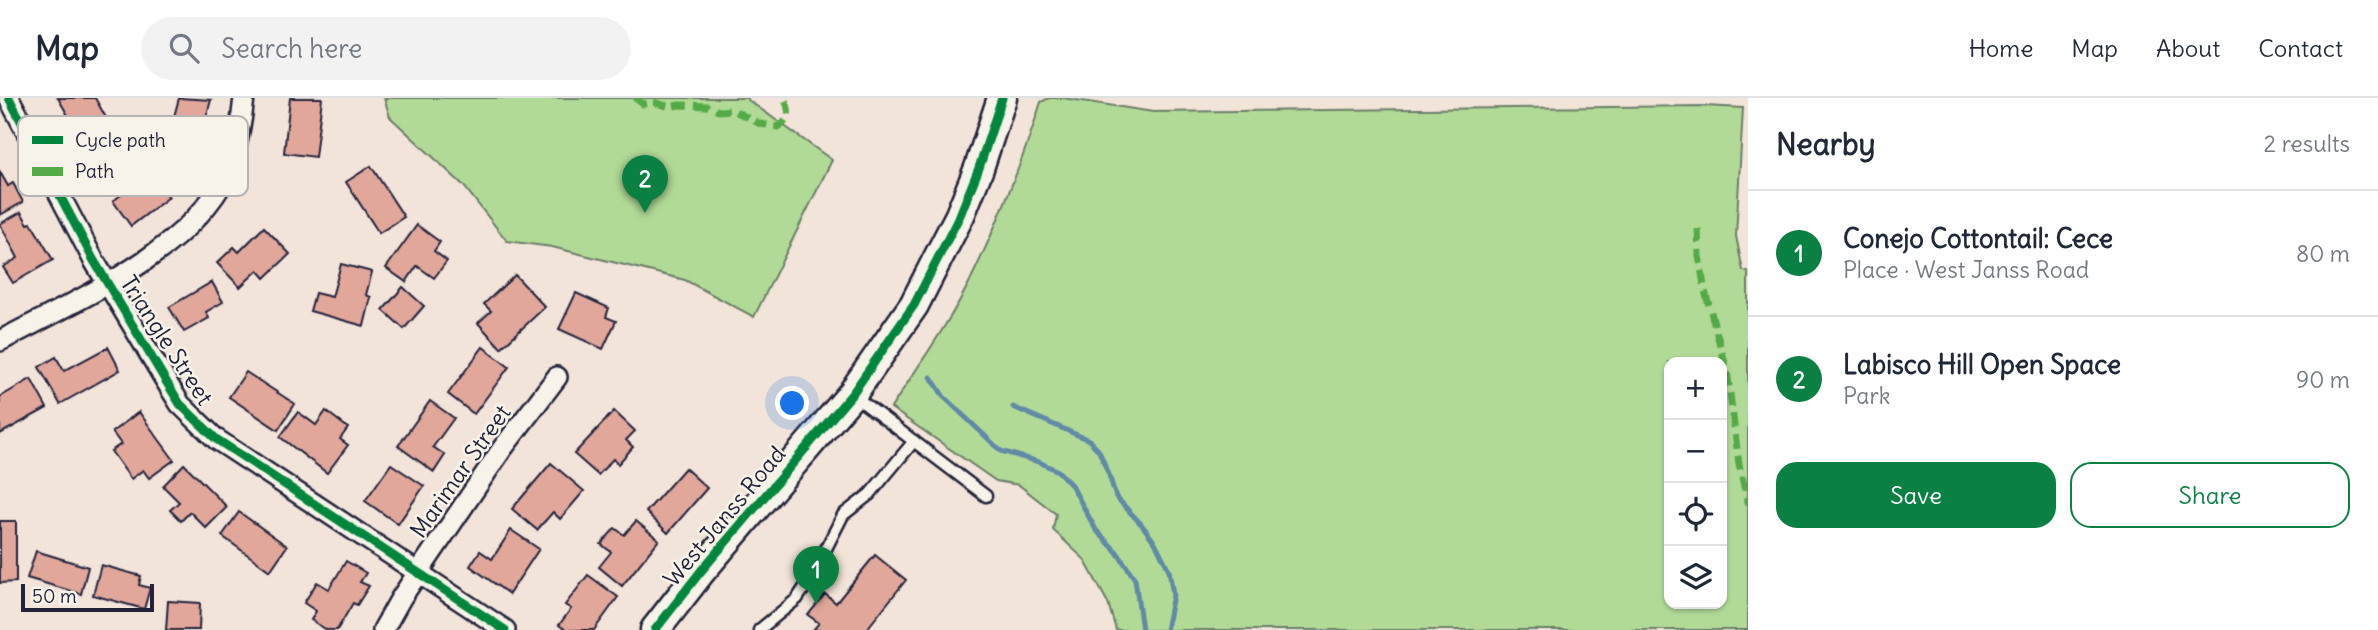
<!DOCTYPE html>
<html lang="en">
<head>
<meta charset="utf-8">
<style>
	:root { --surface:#fff; --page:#f2f2f3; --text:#1f2937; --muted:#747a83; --line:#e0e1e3; --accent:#0b8043 }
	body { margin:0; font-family:Delius,sans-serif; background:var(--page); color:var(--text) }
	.controls { position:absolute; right:21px; bottom:21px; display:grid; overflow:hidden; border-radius:14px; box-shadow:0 2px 5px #0004 }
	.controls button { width:63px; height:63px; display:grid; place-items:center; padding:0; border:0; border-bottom:2px solid var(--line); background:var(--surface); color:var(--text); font:35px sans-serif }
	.scale { position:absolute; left:21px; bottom:18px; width:133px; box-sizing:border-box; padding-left:7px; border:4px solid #22223b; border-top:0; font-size:19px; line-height:24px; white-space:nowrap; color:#22223b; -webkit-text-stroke:5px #f7f3e8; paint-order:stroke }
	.you { position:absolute; left:793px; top:306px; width:24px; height:24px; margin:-18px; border:5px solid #fff; border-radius:50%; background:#1a73e8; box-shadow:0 0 0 10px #1a73e833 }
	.badge { display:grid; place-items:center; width:46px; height:46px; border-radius:50%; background:var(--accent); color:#fff; font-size:23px; font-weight:700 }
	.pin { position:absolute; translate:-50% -58px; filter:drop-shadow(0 2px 4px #0008) }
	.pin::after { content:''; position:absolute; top:37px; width:24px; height:21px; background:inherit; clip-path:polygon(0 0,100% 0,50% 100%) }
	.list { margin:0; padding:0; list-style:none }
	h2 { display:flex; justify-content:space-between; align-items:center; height:91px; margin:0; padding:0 28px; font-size:30px }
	h2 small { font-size:23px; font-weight:400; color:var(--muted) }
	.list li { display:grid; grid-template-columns:46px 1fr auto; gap:21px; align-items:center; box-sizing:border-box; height:126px; padding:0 28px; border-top:2px solid var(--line) }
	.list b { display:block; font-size:26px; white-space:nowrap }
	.list p { margin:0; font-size:23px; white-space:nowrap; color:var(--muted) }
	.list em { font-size:23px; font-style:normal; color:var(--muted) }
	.actions { display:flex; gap:14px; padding:21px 28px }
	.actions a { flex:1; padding:16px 0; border:2px solid var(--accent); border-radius:21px; text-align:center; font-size:24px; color:var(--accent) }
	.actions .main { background:var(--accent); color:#fff }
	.icon { flex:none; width:38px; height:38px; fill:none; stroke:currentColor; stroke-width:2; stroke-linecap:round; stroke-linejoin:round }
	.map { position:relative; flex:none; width:1748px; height:532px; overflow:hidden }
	header { display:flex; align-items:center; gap:42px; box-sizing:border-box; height:98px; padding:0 35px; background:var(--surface); border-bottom:2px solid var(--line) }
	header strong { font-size:33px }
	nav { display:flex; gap:38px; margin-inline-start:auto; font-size:24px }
	.search { width:490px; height:63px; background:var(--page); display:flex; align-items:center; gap:18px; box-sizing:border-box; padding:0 24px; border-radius:38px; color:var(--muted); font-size:26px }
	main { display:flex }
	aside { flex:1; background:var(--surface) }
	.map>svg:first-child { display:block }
	.green { fill:#b2da97; stroke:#6a7e69; stroke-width:2; fill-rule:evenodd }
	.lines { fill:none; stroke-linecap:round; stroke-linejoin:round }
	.stream { stroke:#608aa5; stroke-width:5 }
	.building { fill:#e0a79a; stroke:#22223b; stroke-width:2 }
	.lane-casing { stroke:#22223b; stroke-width:15 }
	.street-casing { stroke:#22223b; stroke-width:24 }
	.secondary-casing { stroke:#22223b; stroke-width:33 }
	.lane { stroke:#f7f3e8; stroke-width:10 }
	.street { stroke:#f7f3e8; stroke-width:19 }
	.secondary { stroke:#f7f3e8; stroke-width:28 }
	.quiet { stroke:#53aa46; stroke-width:7; stroke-dasharray:14 7; stroke-linecap:butt }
	.cycleway-casing { stroke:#f7f3e8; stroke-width:13 }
	.cycleway { stroke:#00873e; stroke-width:9 }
	.labels { text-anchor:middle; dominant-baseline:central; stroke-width:5; stroke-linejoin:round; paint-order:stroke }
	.street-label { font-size:23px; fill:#22223b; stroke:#f7f3e8 }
	.key { fill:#f7f3e8; stroke:#b7b4b4; stroke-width:2 }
	.key-label { font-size:19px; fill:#22223b }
</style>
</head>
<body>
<header>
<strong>Map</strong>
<div class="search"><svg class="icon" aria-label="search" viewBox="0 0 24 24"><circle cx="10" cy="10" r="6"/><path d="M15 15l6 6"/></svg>Search here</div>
<nav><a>Home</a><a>Map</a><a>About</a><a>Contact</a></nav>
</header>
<main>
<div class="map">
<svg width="1748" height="532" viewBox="0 0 1748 532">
	<rect width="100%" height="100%" fill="#f2e4d8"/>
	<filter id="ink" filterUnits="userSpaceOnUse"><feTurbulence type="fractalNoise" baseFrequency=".0143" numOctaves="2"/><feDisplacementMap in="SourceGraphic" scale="14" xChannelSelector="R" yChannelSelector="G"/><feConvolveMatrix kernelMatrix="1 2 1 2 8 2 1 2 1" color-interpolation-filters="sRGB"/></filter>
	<g filter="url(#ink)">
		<!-- green -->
		<g class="green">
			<polygon points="384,0 748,0 748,2 832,62 754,219 685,182 552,149 507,143 463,87 390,19"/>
			<path d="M1049,0H1063L1153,14L1704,8L1743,10L1736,138L1743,173L1748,174V532H1116L1108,505L1084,461L1053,432L1056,416L1019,387L996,383L891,310C918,268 948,227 970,183C998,125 1022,65 1041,4ZM1722,264V506H1669V264Z"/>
		</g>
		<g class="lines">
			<!-- stream -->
			<g class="stream">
				<polyline points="931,279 944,299 1001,353 1039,364 1058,373 1072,388 1096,432 1117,454 1135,481 1142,532"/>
				<polyline points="1013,309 1089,342 1099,353 1109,377 1116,399 1142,427 1156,446 1169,472 1173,497 1166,532"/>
			</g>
		</g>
		<!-- building -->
		<g class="building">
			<polygon points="58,0 95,0 109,25 81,40"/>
			<polygon points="179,0 211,2 195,60 165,52"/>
			<polygon points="290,0 322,0 315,59 284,55"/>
			<polygon points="371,68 404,119 379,135 346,84"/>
			<polygon points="0,74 8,88 13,85 23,104 0,117"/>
			<polygon points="151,74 169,99 131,128 113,103"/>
			<polygon points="21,114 28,126 31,125 53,162 13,185 3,169 18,160 0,126"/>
			<polygon points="417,127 440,144 434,153 447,163 434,180 417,168 406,184 386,170"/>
			<polygon points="264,129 290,156 265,180 258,172 240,189 217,165 234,149 239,154"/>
			<polygon points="341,166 372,174 366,197 371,199 364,228 310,213 315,195 332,199"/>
			<polygon points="515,177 545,209 501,250 478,225 491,213 484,206"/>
			<polygon points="212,184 223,204 206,214 209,220 184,234 169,209"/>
			<polygon points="403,189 424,208 404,231 383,212"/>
			<polygon points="576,195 609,210 606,219 616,223 603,251 559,231"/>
			<polygon points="108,249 120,272 60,306 39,269 56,259 64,273"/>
			<polygon points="483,249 509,269 474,316 448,296"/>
			<polygon points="246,274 295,306 278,332 229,299"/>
			<polygon points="31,281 47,310 0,336 0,299"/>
			<polygon points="430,303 454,320 433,349 445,357 434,374 398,348"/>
			<polygon points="326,313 348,330 340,341 348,347 327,375 280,339 298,314 316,327"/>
			<polygon points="614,313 635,333 626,342 633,349 618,366 613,361 598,377 574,356"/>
			<polygon points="139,314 174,362 149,380 143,372 131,381 111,353 121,346 112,334"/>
			<polygon points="551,365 584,393 560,421 553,414 537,432 512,411"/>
			<polygon points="184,366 227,409 206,430 190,414 181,423 170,412 179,404 163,388"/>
			<polygon points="391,366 424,388 398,426 365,403"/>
			<polygon points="685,370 707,390 668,435 646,414"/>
			<polygon points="239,414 287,448 270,473 222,438"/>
			<polygon points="0,423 16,423 16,484 0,485"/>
			<polygon points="636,423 659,442 622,488 599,469 611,454 601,446 615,430 624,437"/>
			<polygon points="511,432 539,451 509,496 470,468 480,453 492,461"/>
			<polygon points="36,453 88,469 81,496 27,480"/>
			<polygon points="875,457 906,482 866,532 813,532 819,525 808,517 825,496 836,505"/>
			<polygon points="346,463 366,475 360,484 369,488 357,507 353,505 337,532 327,532 311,522 316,513 304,505 317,484 329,491"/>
			<polygon points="101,467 141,478 139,487 150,490 144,511 93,497"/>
			<polygon points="588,477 618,499 594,532 566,532 559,527 571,511 565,507"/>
			<polygon points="168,503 200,505 199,532 166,532"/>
		</g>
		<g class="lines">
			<!-- lane casing -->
			<g class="lane-casing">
				<g id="lane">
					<polyline points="853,297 986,398"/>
					<polyline points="759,532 797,501 811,480 843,417 870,396 914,343"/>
				</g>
			</g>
			<!-- street casing -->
			<g class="street-casing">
				<g id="street">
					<polyline points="9,0 93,161 164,280 180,306 216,341 505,532"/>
					<path d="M0,243C73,204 188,155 226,78C236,59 242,21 244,0"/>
					<polyline points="383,532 401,500 502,351 557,279"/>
				</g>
			</g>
			<!-- secondary casing -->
			<g class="secondary-casing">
				<polyline id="secondary" points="655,532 701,473 852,296 914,207 960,117 979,70 1002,0"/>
			</g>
			<!-- lane -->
			<use href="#lane" class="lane"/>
			<!-- street -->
			<use href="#street" class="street"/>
			<!-- secondary -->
			<use href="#secondary" class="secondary"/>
			<!-- quiet -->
			<g class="quiet">
				<path d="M635,0L643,6L652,4L670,9L679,7L707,8L719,13L733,12L760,26L779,29C790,20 791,13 784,0"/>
				<polyline points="1698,131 1699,158 1705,193 1727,272 1739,366 1748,406"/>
			</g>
			<!-- cycleway casing -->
			<g class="cycleway-casing">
				<g id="cycleway">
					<polyline points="9,0 93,161 164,280 180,306 216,341 505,532"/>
					<polyline points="655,532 701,473 852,296 914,207 960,117 979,70 1002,0"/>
				</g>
			</g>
			<!-- cycleway -->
			<use href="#cycleway" class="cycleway"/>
		</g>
	</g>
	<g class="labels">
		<!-- street labels -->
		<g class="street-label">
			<text transform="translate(167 242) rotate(57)">Triangle Street</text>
			<text transform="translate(460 373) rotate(-55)">Marimar Street</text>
			<text transform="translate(724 418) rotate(-50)">West Janss Road</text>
		</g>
	</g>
	<!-- legend -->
	<rect x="18" y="18" width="230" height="80" rx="10" class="key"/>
	<rect x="32" y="38" width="31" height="8" fill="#00873e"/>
	<rect x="32" y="69" width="31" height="9" fill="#53aa46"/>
	<g class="key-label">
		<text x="75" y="49">Cycle path</text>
		<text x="75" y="80">Path</text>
	</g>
</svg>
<div class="controls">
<button>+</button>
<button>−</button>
<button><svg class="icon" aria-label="locate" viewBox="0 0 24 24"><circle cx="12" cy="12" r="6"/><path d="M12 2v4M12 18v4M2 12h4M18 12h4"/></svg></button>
<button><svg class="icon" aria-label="layers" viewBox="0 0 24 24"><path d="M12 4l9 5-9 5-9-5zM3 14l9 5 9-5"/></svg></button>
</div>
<div class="scale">50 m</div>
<div class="you"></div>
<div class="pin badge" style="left:816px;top:506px">1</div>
<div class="pin badge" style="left:645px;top:115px">2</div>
</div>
<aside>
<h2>Nearby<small>2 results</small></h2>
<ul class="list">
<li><span class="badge">1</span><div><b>Conejo Cottontail: Cece</b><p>Place · West Janss Road</p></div><em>80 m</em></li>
<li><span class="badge">2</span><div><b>Labisco Hill Open Space</b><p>Park</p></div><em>90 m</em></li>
</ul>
<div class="actions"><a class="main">Save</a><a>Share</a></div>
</aside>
</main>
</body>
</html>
